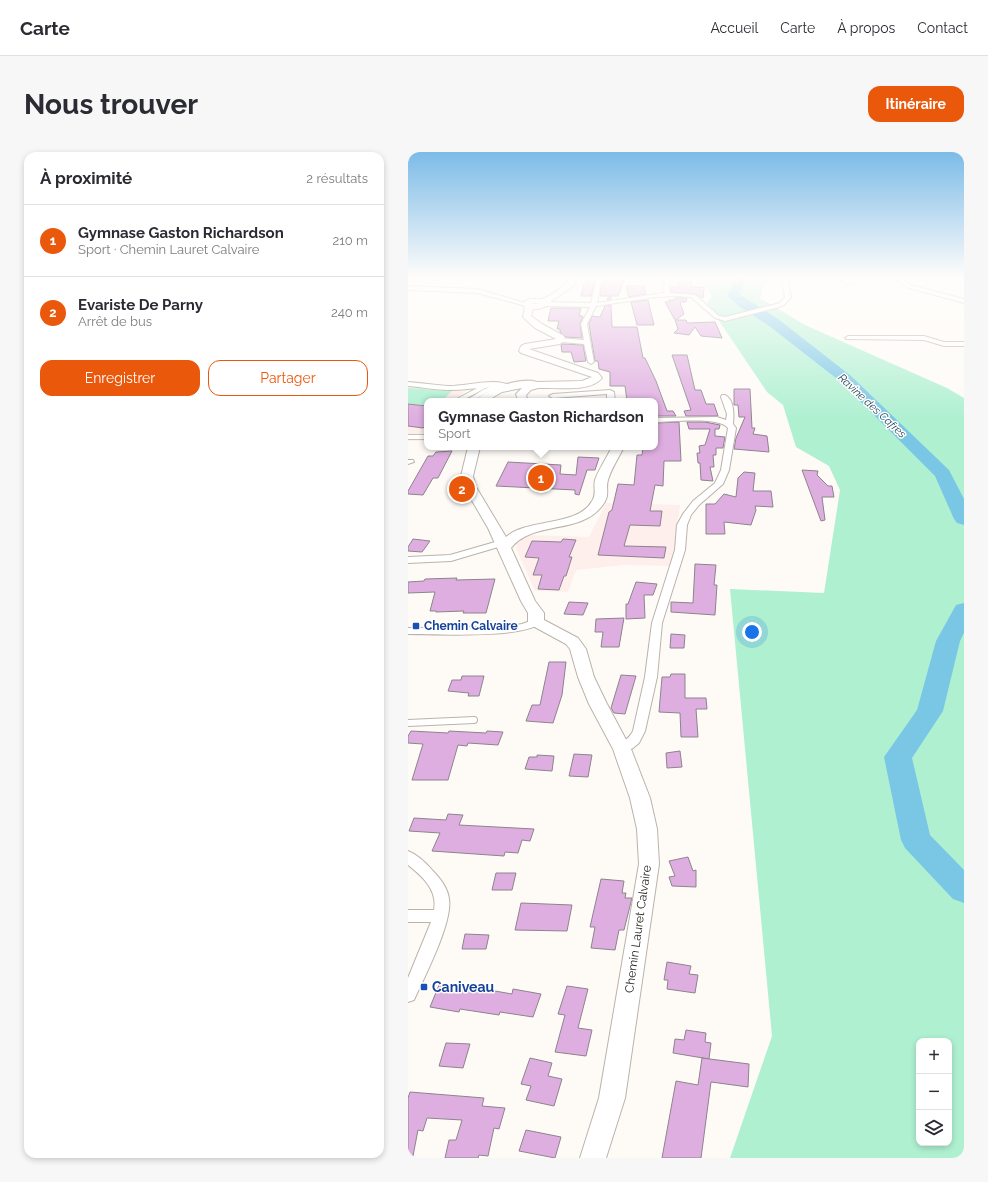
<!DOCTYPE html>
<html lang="fr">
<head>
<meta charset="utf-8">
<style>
	:root { --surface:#fff; --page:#f7f7f7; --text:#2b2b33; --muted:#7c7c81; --line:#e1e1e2; --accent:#ea580c }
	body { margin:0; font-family:Raleway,sans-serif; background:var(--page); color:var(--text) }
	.controls { position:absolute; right:12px; bottom:12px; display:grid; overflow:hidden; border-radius:8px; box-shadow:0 2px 6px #0003 }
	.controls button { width:36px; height:36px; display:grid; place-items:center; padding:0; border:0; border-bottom:1px solid var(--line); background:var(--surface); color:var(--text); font:20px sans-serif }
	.you { position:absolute; left:344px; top:480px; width:14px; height:14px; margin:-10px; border:3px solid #fff; border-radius:50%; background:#1a73e8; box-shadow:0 0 0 6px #1a73e833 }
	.badge { display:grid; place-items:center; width:26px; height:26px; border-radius:50%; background:var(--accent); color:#fff; font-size:13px; font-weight:700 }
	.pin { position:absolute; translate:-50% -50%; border:2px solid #fff; box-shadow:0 1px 4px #0006 }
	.popup { position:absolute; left:16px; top:246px; width:234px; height:52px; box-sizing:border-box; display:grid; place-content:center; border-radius:8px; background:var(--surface); filter:drop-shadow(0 1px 3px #0005); font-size:13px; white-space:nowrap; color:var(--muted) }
	.popup b { font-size:15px; color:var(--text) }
	.popup::after { content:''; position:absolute; left:50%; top:100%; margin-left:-8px; border:8px solid transparent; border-top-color:var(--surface) }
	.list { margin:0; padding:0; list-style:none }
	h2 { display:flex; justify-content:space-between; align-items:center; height:52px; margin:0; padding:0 16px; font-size:17px }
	h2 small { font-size:13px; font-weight:400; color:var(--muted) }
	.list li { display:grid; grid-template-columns:26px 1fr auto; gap:12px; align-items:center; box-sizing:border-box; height:72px; padding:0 16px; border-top:1px solid var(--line) }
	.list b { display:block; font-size:15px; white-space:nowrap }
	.list p { margin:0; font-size:13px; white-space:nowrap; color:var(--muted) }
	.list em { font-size:13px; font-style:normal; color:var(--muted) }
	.actions { display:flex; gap:8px; padding:12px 16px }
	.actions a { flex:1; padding:9px 0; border:1px solid var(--accent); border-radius:12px; text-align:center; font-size:14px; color:var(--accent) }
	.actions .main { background:var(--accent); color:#fff }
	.icon { flex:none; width:22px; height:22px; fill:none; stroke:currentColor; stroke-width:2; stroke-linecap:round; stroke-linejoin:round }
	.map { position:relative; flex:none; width:556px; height:1006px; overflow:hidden; border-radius:12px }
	header { display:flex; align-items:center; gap:24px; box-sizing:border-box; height:56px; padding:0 20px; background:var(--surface); border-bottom:1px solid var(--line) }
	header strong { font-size:19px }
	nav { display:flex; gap:22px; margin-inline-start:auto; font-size:14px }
	.intro { display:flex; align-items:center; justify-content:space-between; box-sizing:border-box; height:96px; padding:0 24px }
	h1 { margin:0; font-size:28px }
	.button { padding:10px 18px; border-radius:12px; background:var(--accent); color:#fff; font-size:14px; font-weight:700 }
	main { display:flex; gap:24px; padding:0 24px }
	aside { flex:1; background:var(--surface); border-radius:12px; box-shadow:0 2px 6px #0003 }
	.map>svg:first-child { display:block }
	.education { fill:#feeeec }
	.green { fill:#aff0d1; fill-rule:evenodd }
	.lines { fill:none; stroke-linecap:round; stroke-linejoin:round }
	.river { fill:#7ac6e5; fill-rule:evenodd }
	.building { fill:#dfaee0; stroke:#8c848c }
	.service-far1-casing { stroke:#bbb3aa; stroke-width:5.5 }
	.service-casing { stroke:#bbb3aa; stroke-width:8 }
	.minor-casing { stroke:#bbb3aa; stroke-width:2 }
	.secondary-casing { stroke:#bbb3aa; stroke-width:2 }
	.service-far1 { stroke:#fff; stroke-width:4 }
	.service { stroke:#fff; stroke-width:6 }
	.minor { fill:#fff; fill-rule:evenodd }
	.secondary { fill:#fff; fill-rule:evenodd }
	.transit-dot { fill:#1a4fb4; stroke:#fff; stroke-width:1.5 }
	.labels { text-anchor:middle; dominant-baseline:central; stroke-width:3; stroke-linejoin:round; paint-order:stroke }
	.far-water-label { font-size:11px; font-style:italic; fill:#1d404e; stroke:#fff }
	.transit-label { font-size:12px; font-weight:bold; fill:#164399; stroke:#fff; text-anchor:start }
	.street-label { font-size:12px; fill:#272420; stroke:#fff }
	.near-transit-label { font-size:14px; font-weight:bold; fill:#164399; stroke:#fff; text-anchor:start }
</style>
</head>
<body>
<header>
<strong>Carte</strong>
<nav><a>Accueil</a><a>Carte</a><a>À propos</a><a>Contact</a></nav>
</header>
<div class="intro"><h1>Nous trouver</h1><a class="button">Itinéraire</a></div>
<main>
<aside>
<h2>À proximité<small>2 résultats</small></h2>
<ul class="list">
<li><span class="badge">1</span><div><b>Gymnase Gaston Richardson</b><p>Sport · Chemin Lauret Calvaire</p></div><em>210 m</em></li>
<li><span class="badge">2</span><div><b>Evariste De Parny</b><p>Arrêt de bus</p></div><em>240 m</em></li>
</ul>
<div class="actions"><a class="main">Enregistrer</a><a>Partager</a></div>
</aside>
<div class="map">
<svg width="556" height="1006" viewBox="0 0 556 1006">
	<rect width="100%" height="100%" fill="#fefbf7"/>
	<!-- education -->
	<g class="education">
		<polygon points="0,231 40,234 70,231 43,249 19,249 19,289 0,289"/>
		<polygon points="198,351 272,353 264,414 216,413 168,418 160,440 127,439 108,396 109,391 114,385 120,383 181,385"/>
	</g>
	<!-- green -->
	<g class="green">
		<path d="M289,126H357L352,146L397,173L539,236L556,246V1006H322L364,884L322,437L416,441L432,338L421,314L388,295L375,253L359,240L299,151L304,144L298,134L288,131ZM511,889H541V991H511Z"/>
		<polygon points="0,236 44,239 34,249 19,249 19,253 0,252"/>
	</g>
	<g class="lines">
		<!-- river -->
		<g class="river">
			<polygon points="327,126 339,126 331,142 370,167 443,224 541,318 556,347 556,373 549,371 546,367 527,324 433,230 360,173 329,153 319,143"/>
			<polygon points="556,451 556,481 552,489 535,559 504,606 522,683 556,718 556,751 545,747 497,696 493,688 476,605 509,558 528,489 548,453"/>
		</g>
	</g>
	<!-- building -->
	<g class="building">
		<polygon points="179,126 188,126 183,144 173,144 176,132 180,132"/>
		<polygon points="195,126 217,126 210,144 203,144 203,147 199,148 201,144 192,144"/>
		<polygon points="271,126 283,126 283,135 296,135 295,146 287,142 263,140 263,135 270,135"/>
		<polygon points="218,134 236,134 238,142 221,145"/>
		<polygon points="267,146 279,146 278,150 272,150 276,162 268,168 278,168 279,171 307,170 314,186 293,184 287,175 281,183 266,181 270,177 267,168 257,150 261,150 261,148 266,148"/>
		<polygon points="240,148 246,173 229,173 223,150"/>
		<polygon points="203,153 204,175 229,175 235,206 237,206 248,229 259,259 265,259 268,264 247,264 247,249 219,249 217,234 202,234 202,220 191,217 190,209 187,209 181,172 184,164 192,165 197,154"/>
		<polygon points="143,156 173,156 171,164 175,164 172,172 174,186 158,185 152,180 152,177 149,177 151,169 140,169"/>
		<polygon points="155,192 175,193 178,209 166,210 163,200 154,200 153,193"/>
		<polygon points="264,203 279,203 287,238 293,238 298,252 306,252 310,264 278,264 276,259 283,258"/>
		<polygon points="326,237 342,237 344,276 347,276 345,282 359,284 361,300 326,297 328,286 337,265 331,265 330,253 326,253"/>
		<polygon points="0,252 19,254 19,272 15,276 0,274"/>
		<polygon points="271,270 273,309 256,309 255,334 247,333 242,359 254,359 252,374 222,373 216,394 258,395 256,406 190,403 201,360 204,358 210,332 226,333 229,303 234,303 235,295 247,295 247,271"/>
		<polygon points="279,270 297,270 312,273 311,277 307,277 307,284 317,285 315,296 308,296 308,303 305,303 306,315 302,315 305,329 293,328 292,311 290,311 289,301 292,301 291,294 297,293 302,277 281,277"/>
		<polygon points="44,299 30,326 25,326 15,343 0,342 0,339 20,304 25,304 28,300"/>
		<polygon points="170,305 191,306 187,318 179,318 171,343 167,342 167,338 88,334 100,310 153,313 152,322 168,323"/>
		<polygon points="394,318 410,319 409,323 420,334 424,334 426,345 414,345 417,368 413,369"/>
		<polygon points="336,320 347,321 345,339 363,339 365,355 347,354 348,358 343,373 316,370 317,382 298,382 298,352 307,352 316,342 328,345 330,326"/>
		<polygon points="5,387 22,389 14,400 0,399 0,395"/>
		<polygon points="155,387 168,388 161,405 164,405 158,424 156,424 151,438 130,437 134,423 125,423 131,406 117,405 124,389 153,390"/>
		<polygon points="287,412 308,413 306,433 309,433 307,463 263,460 263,450 285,451"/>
		<polygon points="49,426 48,428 87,427 78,461 55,461 56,459 28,460 28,459 22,459 27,440 0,441 0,430 16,429 17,427"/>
		<polygon points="228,430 249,432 245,443 236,443 237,466 218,467 218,452 220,452"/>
		<polygon points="161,450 180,451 175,463 156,462"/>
		<polygon points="216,466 211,495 193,495 195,480 187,480 188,467"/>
		<polygon points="263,482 277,483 276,496 262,496"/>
		<polygon points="141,510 158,510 154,543 145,571 118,569 124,553 132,553"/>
		<polygon points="263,522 277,522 277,546 298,546 299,557 288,557 290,585 273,585 272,561 251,560 254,525 262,525"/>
		<polygon points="213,523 228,524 217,562 206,561 203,556"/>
		<polygon points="54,524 76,524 71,544 60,544 61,541 40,539 44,528 53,528"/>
		<polygon points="3,579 40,581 41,579 78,581 79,579 95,580 90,593 60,591 59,594 50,593 40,628 4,628 15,592 0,591 0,584"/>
		<polygon points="272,599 274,615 259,616 258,601"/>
		<polygon points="166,602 184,603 180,625 161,624"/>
		<polygon points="129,603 146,604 144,619 117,617 121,605 129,605"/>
		<polygon points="40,662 55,663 51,673 126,677 122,689 114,688 110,701 97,700 96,704 24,699 32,681 1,679 6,666 38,668"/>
		<polygon points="280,705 285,719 288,718 288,735 264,734 261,725 267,724 261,709"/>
		<polygon points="88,721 108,721 104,738 84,738"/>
		<polygon points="193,727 216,729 214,741 218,741 217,746 224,746 216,778 211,778 207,798 183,796 187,775 182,775"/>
		<polygon points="113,751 164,753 159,779 107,778"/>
		<polygon points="57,782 81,783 78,797 54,797"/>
		<polygon points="259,810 283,814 281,822 290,823 287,841 259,837 260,828 256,828"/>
		<polygon points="31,833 69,839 70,836 104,842 105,837 133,842 125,865 92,860 91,863 52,857 51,860 22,855"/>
		<polygon points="159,834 180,837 170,876 184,878 178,904 147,900 157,863 150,862"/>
		<polygon points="278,878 298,881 297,890 303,891 301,907 265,901 267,887 276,888"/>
		<polygon points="38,891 62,892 55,916 31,914"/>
		<polygon points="122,906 144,911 140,924 154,927 146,954 118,948 123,934 113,932"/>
		<polygon points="294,906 341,912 340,935 303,930 293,1006 254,1006 268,929 290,933"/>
		<polygon points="2,940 76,946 74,954 97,956 91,977 86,976 80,1004 71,1003 70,1006 37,1006 41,988 48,988 54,968 19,966 15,979 10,978 5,1004 0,1004 0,946"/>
		<polygon points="118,978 153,985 147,1006 111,999"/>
	</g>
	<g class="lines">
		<!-- service-far1 casing -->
		<g class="service-far1-casing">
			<g id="service-far1">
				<polyline points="49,249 79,233"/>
				<polyline points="61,249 77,239 92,233"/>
				<polyline points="0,285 19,285"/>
			</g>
		</g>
		<!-- service casing -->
		<g class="service-casing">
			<polyline id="service" points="0,571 66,568"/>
		</g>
		<!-- minor casing -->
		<g class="minor-casing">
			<g id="minor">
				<polygon points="189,126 194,126 189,151 256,141 255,135 258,126 263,126 261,135 262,141 287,143 311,164 317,165 372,151 377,145 374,132 377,126 382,126 380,132 383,145 376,153 368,156 317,169 307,166 283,145 270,144 248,145 188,154 179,172 186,210 183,212 180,210 176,192 152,190 149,188 152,186 176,188 173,172 182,155 138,154 135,152 138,150 183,151"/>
				<polygon points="430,126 436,126 445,132 440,133"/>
				<polygon points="487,126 493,126 502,133 556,147 556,151 498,135"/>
				<polygon points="0,134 69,137 121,152 118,154 69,141 0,138"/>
				<polygon points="440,184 516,184 536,190 556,190 556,194 536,194 516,188 438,187 437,186"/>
				<path d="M0,230C13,231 27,233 40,234C57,235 90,224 104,235L101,237C81,233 61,238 41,238C27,238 14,235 0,234Z"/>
				<polygon points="202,238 206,240 207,249 199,249 199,242 145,246 141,244 145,242"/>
				<path d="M314,243H317C326,247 326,263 325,272L328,276L321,318L315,332L291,353L283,363L279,373L277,398L254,471L249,525L237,579L231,591L225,596L214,601L210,600L208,597C213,589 220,589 225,579L237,525L244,471L267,398L269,373L275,362L285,349L307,331L313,318L320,276C311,264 262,270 247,270V266L309,265L318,268L319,262L313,245Z"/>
				<polygon points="0,308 5,308 6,310 0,312"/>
				<polygon points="94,388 99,391 97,393 43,409 0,411 0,405 42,403"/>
				<path d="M128,467L133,470C120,487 24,482 0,482V476L97,475L114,472Z"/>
				<path d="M0,699C10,703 18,711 24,718C31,725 40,736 41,747C45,770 16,826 6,848L0,850V826L23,770H0V758H26C30,738 14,724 0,713Z"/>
			</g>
		</g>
		<!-- secondary casing -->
		<g class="secondary-casing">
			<g id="secondary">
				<path d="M162,126H170L164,135L142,150V153L131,157H125L123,164L134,172L156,184L157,188L152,192L121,197L190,221L194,226C182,241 148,235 130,236L123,238L118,243L119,246L118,248H110L108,242L114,236L94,240L79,249H68C77,236 114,225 129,230L174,229L184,225L113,201L111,199L113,194L117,192L148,187L127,176L116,166L115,164L117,155L114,152C123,142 128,150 137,146C146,142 157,133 162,126ZM126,151H132L124,152Z"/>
				<path d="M60,295H72L65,324L68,335L98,385C119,366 170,375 184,349C189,342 185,335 187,328C191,317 199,305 204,295H216C211,305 203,317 200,328C197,337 203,343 194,354C172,383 125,368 103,396L127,449L136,461V468L170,486L178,497L186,525L199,552L223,597L242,646L249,677L251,712L217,946L198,1006H172L191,946L231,712L229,677L222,646L205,597L181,552L170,525L162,497L158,492L123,473L120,470V461L113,449L80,376L56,335L53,324Z"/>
			</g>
		</g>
		<!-- service-far1 -->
		<use href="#service-far1" class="service-far1"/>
		<!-- service -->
		<use href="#service" class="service"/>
		<!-- minor -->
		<use href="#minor" class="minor"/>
		<!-- secondary -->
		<use href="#secondary" class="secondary"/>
	</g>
	<!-- sky -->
	<linearGradient id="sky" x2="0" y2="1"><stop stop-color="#7cbbe7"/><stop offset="0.47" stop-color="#fffdfb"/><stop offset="1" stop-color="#fffdfb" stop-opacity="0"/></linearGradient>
	<rect width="556" height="267" fill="url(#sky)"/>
	<!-- markers -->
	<g class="transit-dot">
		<rect x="4" y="470" width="8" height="8" rx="2"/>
		<rect x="12" y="831" width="8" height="8" rx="2"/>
	</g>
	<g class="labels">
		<!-- far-water labels -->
		<g class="far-water-label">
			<text transform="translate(464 254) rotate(43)">Ravine des Cafres</text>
		</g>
		<!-- transit labels -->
		<g class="transit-label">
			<text x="16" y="474">Chemin Calvaire</text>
		</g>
		<!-- street labels -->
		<g class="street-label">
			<text transform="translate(230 777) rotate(-82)">Chemin Lauret Calvaire</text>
		</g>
		<!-- near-transit labels -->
		<g class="near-transit-label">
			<text x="24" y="835">Caniveau</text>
		</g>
	</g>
</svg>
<div class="controls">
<button>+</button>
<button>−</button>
<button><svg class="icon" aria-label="layers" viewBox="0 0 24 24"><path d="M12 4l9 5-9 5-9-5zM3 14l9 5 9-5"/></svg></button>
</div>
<div class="you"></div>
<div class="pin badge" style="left:133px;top:326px">1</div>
<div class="popup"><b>Gymnase Gaston Richardson</b>Sport</div>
<div class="pin badge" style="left:54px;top:337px">2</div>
</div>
</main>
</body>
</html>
